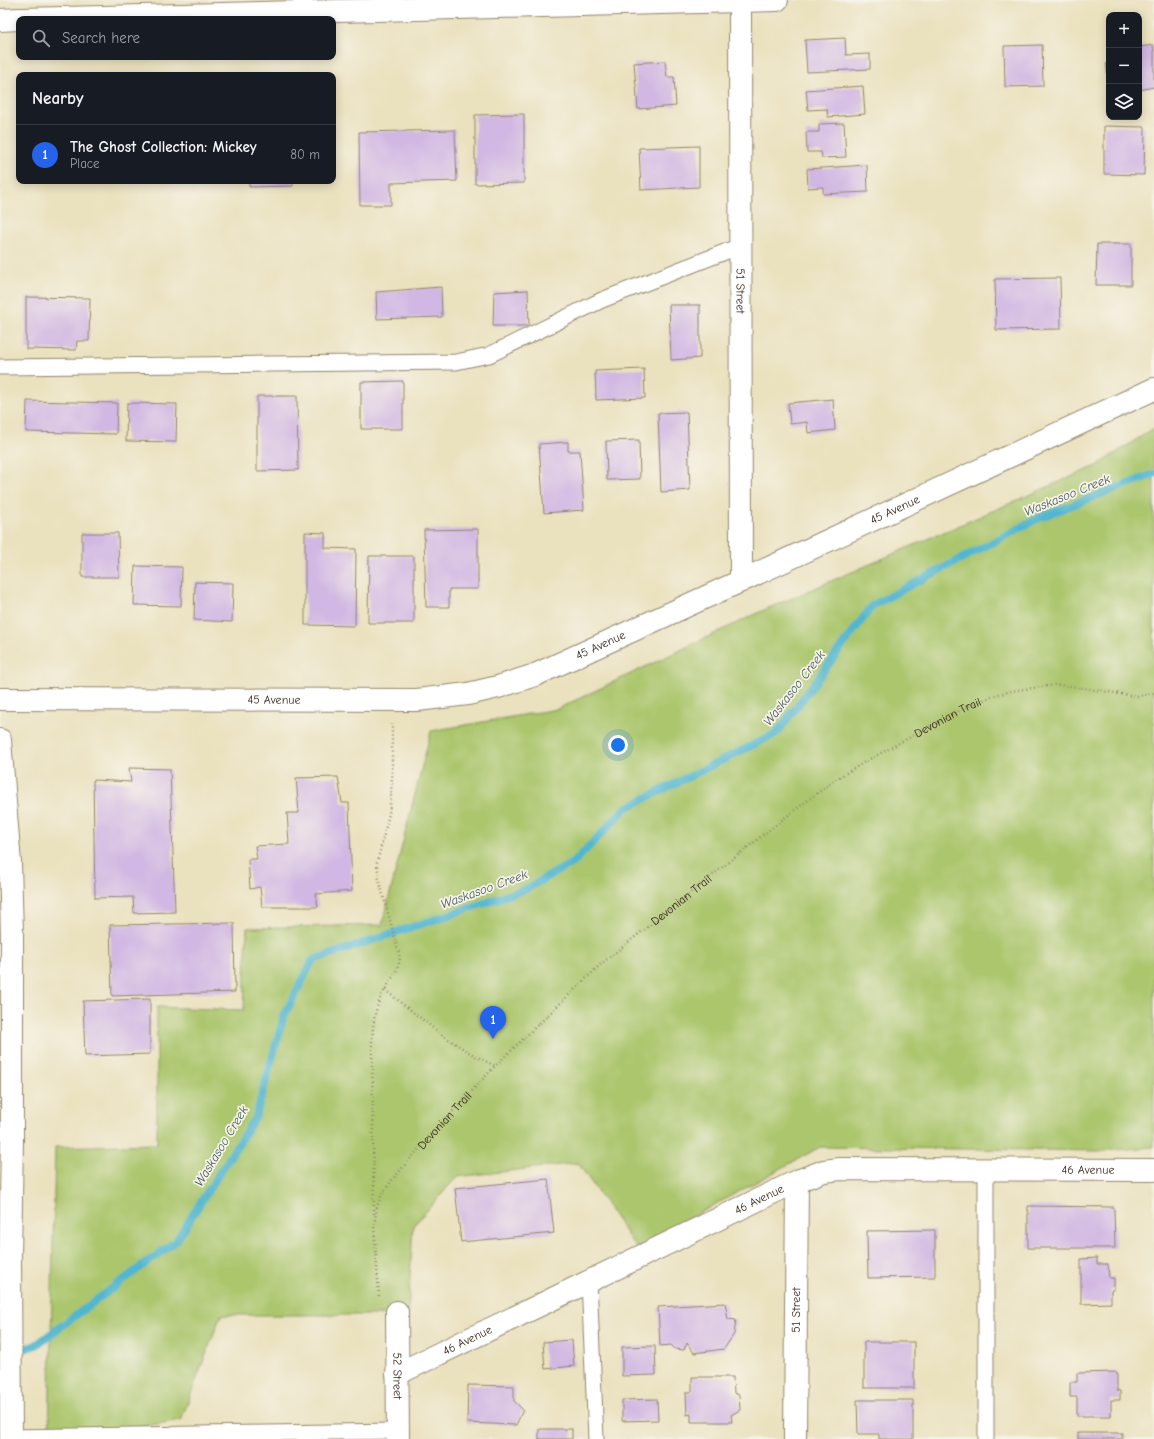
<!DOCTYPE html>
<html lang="en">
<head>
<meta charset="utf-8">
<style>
	:root { --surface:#171b24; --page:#20242c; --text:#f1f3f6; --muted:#9ea1a6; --line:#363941; --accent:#2563eb }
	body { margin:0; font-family:"Comic Neue",sans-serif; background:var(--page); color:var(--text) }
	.controls { position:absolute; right:12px; top:12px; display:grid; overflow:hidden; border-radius:8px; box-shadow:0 2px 10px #0003 }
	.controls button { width:36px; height:36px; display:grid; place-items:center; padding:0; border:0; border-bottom:1px solid var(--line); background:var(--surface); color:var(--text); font:20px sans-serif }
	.you { position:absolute; left:618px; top:745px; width:14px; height:14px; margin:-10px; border:3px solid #fff; border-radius:50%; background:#1a73e8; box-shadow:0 0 0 6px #1a73e833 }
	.badge { display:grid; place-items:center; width:26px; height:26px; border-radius:50%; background:var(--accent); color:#fff; font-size:13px; font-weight:700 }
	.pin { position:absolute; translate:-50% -33px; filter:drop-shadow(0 1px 2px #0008) }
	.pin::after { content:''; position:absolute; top:21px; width:14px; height:12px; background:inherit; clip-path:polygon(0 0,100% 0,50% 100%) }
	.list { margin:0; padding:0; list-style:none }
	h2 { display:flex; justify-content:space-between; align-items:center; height:52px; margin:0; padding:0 16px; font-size:17px }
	h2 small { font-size:13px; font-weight:400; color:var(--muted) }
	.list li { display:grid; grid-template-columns:26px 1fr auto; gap:12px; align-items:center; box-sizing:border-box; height:60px; padding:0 16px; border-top:1px solid var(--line) }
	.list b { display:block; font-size:15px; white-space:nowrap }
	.list p { margin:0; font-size:13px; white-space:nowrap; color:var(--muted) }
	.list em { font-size:13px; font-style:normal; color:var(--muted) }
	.icon { flex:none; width:22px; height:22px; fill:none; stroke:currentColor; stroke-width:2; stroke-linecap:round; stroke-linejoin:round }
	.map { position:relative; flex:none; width:1154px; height:1439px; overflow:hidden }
	.search { position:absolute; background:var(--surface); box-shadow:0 2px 10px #0003; left:16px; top:16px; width:320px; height:44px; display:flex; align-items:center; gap:10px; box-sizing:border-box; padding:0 14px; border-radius:8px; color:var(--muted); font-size:15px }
	.panel { position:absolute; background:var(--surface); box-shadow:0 2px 10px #0003; left:16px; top:72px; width:320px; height:112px; border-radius:8px }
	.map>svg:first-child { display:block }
	.green { fill:#abc66d; stroke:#737846 }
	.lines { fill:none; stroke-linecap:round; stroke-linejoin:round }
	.stream { stroke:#51b6cf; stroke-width:8 }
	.building { fill:#d1b7e3 }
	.service-casing { stroke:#92866e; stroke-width:17 }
	.minor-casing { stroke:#92866e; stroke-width:24 }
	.path { stroke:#92866e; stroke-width:2.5; stroke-dasharray:1 3; stroke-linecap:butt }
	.service { stroke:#fff; stroke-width:15 }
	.minor { stroke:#fff; stroke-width:22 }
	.labels { text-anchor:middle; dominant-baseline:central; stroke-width:3.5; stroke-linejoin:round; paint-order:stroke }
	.street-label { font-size:12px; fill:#3b2a1e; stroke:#f7f3e8 }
	.water-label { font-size:13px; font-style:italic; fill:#435b5c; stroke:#f7f3e8 }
</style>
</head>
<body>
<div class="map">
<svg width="1154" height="1439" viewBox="0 0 1154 1439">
	<rect width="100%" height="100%" fill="#f7f3e8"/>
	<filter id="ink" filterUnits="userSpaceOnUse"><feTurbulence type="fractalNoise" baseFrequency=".025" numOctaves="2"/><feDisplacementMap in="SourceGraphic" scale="8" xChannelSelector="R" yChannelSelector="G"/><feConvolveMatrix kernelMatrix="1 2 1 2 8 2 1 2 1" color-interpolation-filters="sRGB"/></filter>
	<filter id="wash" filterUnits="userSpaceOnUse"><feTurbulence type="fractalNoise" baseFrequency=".012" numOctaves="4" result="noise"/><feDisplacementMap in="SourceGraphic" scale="16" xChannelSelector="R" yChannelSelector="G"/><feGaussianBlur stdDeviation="0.9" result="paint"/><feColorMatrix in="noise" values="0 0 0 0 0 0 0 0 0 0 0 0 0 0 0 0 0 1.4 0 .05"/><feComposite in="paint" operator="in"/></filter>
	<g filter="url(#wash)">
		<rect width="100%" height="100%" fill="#eae1be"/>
		<!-- green -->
		<polygon class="green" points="1154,428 1154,1147 1102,1151 820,1147 636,1248 578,1163 457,1177 413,1226 408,1315 221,1315 181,1420 68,1439 49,1439 55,1147 157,1144 157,1007 244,1010 247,928 382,925 431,731 557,709 762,611 1096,466"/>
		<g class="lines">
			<!-- stream -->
			<polyline class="stream" points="12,1353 36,1345 176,1241 256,1116 284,1016 313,960 526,889 574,862 626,808 777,733 873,605 1041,517 1154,474"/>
		</g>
		<g id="blocks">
			<!-- building -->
			<g class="building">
				<polygon points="845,38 846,55 870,54 870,69 807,72 805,40"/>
				<polygon points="1042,45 1043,86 1005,87 1004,46"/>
				<polygon points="1153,45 1154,53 1154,87 1139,90 1139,47"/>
				<polygon points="665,61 667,77 674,77 676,106 638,109 634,63"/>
				<polygon points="1109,63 1109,79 1108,79 1106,64"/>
				<polygon points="863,86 865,114 828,117 827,109 808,110 806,90"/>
				<polygon points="524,114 524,183 475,184 475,115"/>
				<polygon points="844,123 846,157 822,158 821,152 807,152 806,132 819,132 819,124"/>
				<polygon points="1104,126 1145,127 1144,175 1104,174"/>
				<polygon points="455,130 457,181 391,183 391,205 360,205 359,132"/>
				<polygon points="699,146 699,187 641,190 639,148"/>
				<polygon points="867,165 868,192 823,194 823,187 808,188 807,169"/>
				<polygon points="249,181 293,181 293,186 249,187"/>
				<polygon points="1097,244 1131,244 1131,285 1096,285"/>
				<polygon points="1060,278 1061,329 996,330 995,279"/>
				<polygon points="441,287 442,317 377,319 376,292"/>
				<polygon points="528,290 529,326 493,326 494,292"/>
				<polygon points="26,297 90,298 89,341 77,341 76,350 26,349"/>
				<polygon points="669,305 700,305 700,358 671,360"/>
				<polygon points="644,369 645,398 596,400 595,371"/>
				<polygon points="403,381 403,429 361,429 361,382"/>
				<polygon points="257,396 297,396 298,470 257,471"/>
				<polygon points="833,399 835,430 808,433 807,422 790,424 788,403"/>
				<polygon points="27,401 117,403 116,434 26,432"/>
				<polygon points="127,403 177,404 176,442 126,441"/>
				<polygon points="687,412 690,490 661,492 658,413"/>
				<polygon points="639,440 640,479 607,480 606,441"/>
				<polygon points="568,442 568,451 580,451 584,510 544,513 539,444"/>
				<polygon points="478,529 478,589 449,589 449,607 426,607 424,530"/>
				<polygon points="305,532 325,533 325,548 356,549 355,626 305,625"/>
				<polygon points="82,533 118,533 119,577 82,577"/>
				<polygon points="369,556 414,556 414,623 368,623"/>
				<polygon points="135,566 182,567 181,606 134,605"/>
				<polygon points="195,582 233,583 232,622 194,620"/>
				<polygon points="129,768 170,769 175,912 134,913 133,897 95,898 93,780 131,782"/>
				<polygon points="338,777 342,803 349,803 352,891 316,894 318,907 262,907 260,887 250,889 248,859 257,859 255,846 289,844 287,813 299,813 296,778"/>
				<polygon points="234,923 235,992 112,996 110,925"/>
				<polygon points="150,999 150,1054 85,1056 83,1001"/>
				<polygon points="548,1179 554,1233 461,1242 455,1188"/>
				<polygon points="1028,1206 1114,1207 1115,1248 1028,1248"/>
				<polygon points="935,1230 935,1277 868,1278 867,1231"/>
				<polygon points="1097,1258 1097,1264 1108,1264 1109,1278 1114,1278 1114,1290 1111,1290 1111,1303 1081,1304 1081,1259"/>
				<polygon points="725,1303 728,1319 736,1320 734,1334 724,1349 694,1353 687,1343 684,1350 675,1349 671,1345 660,1346 658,1307"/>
				<polygon points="572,1340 574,1366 545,1369 543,1342"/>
				<rect x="864" y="1342" width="50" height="46"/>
				<polygon points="655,1346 656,1375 622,1376 622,1347"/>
				<polygon points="1117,1372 1117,1391 1120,1391 1120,1400 1111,1400 1111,1416 1077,1416 1077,1397 1070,1397 1070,1382 1077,1382 1077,1373"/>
				<polygon points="692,1377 733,1377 734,1393 739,1395 740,1410 731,1415 732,1422 691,1422 691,1414 687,1415 686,1392 692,1392"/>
				<polygon points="468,1385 514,1386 514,1401 523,1410 516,1425 467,1423"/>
				<polygon points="657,1399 658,1420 622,1421 622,1400"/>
				<polygon points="857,1400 913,1400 913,1439 879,1439 879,1434 858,1434"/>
				<rect x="539" y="1429" width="33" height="10"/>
				<rect x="1078" y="1433" width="44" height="6"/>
			</g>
		</g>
	</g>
	<g filter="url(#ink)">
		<use href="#blocks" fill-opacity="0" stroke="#92866e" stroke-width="1"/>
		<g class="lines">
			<!-- service casing -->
			<g class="service-casing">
				<g id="service">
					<polyline points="0,367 456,362 489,355 602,300 740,246"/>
					<polyline points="986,1169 986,1439"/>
					<polyline points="589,1281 596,1439"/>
					<polyline points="11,1437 398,1431"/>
				</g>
			</g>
			<!-- minor casing -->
			<g class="minor-casing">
				<g id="minor">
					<path id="s2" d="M740,1L741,581"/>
					<polyline points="23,19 777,0"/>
					<polyline points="0,20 19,19"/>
					<path id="s3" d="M0,699L417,700L468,694L498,687L535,675L741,581L1154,389"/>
					<polyline points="0,740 10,863 12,933 12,1141 10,1258 11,1439"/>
					<path id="s4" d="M397,1312L398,1439"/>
					<path id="s5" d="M397,1374L797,1181L824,1171L840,1169L1154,1170"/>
					<path id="s6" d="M795,1439L797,1181"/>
				</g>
			</g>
			<!-- path -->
			<g class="path">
				<polyline points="385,990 442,1035 470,1053 495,1066"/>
				<path d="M374,1214L372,1041C373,1026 374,1011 381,997C387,984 399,972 400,957L379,880L377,863L389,814L391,796L392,777V724"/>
				<path id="s1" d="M379,1296L374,1225L377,1207L381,1196L392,1180L429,1137L495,1066L601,964L783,819L836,779L868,760L964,708L996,695L1011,691L1054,685L1071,686L1128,695L1139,696L1154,693"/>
			</g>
			<!-- service -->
			<use href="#service" class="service"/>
			<!-- minor -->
			<use href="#minor" class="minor"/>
		</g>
	</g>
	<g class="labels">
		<!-- street labels -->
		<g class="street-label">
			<text stroke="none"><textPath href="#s2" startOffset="290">51 Street</textPath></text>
			<text stroke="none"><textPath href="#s3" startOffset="934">45 Avenue</textPath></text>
			<text stroke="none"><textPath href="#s3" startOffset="610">45 Avenue</textPath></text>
			<text stroke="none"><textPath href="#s3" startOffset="274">45 Avenue</textPath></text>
			<text stroke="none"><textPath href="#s1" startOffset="848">Devonian Trail</textPath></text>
			<text stroke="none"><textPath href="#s1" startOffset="524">Devonian Trail</textPath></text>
			<text stroke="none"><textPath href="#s1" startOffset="200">Devonian Trail</textPath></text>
			<text stroke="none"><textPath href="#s5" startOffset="737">46 Avenue</textPath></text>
			<text stroke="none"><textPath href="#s5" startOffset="402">46 Avenue</textPath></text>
			<text stroke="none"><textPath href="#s6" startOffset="129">51 Street</textPath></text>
			<text stroke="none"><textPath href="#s5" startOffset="78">46 Avenue</textPath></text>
			<text stroke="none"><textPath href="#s4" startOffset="64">52 Street</textPath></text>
		</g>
		<!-- water labels -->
		<g class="water-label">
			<text transform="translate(1067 495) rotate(-22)">Waskasoo Creek</text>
			<text transform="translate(794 688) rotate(-52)">Waskasoo Creek</text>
			<text transform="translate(484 889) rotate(-20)">Waskasoo Creek</text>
			<text transform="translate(221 1146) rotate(-59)">Waskasoo Creek</text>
		</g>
	</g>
</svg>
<div class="controls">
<button>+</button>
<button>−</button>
<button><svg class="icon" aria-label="layers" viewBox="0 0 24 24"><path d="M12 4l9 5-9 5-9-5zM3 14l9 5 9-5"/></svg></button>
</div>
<div class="you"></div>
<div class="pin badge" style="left:493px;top:1039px">1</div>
<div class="search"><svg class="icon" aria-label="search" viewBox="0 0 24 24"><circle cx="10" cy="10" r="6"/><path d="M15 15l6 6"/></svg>Search here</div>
<section class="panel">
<h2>Nearby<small></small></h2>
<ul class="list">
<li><span class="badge">1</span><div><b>The Ghost Collection: Mickey</b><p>Place</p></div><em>80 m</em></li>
</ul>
</section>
</div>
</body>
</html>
